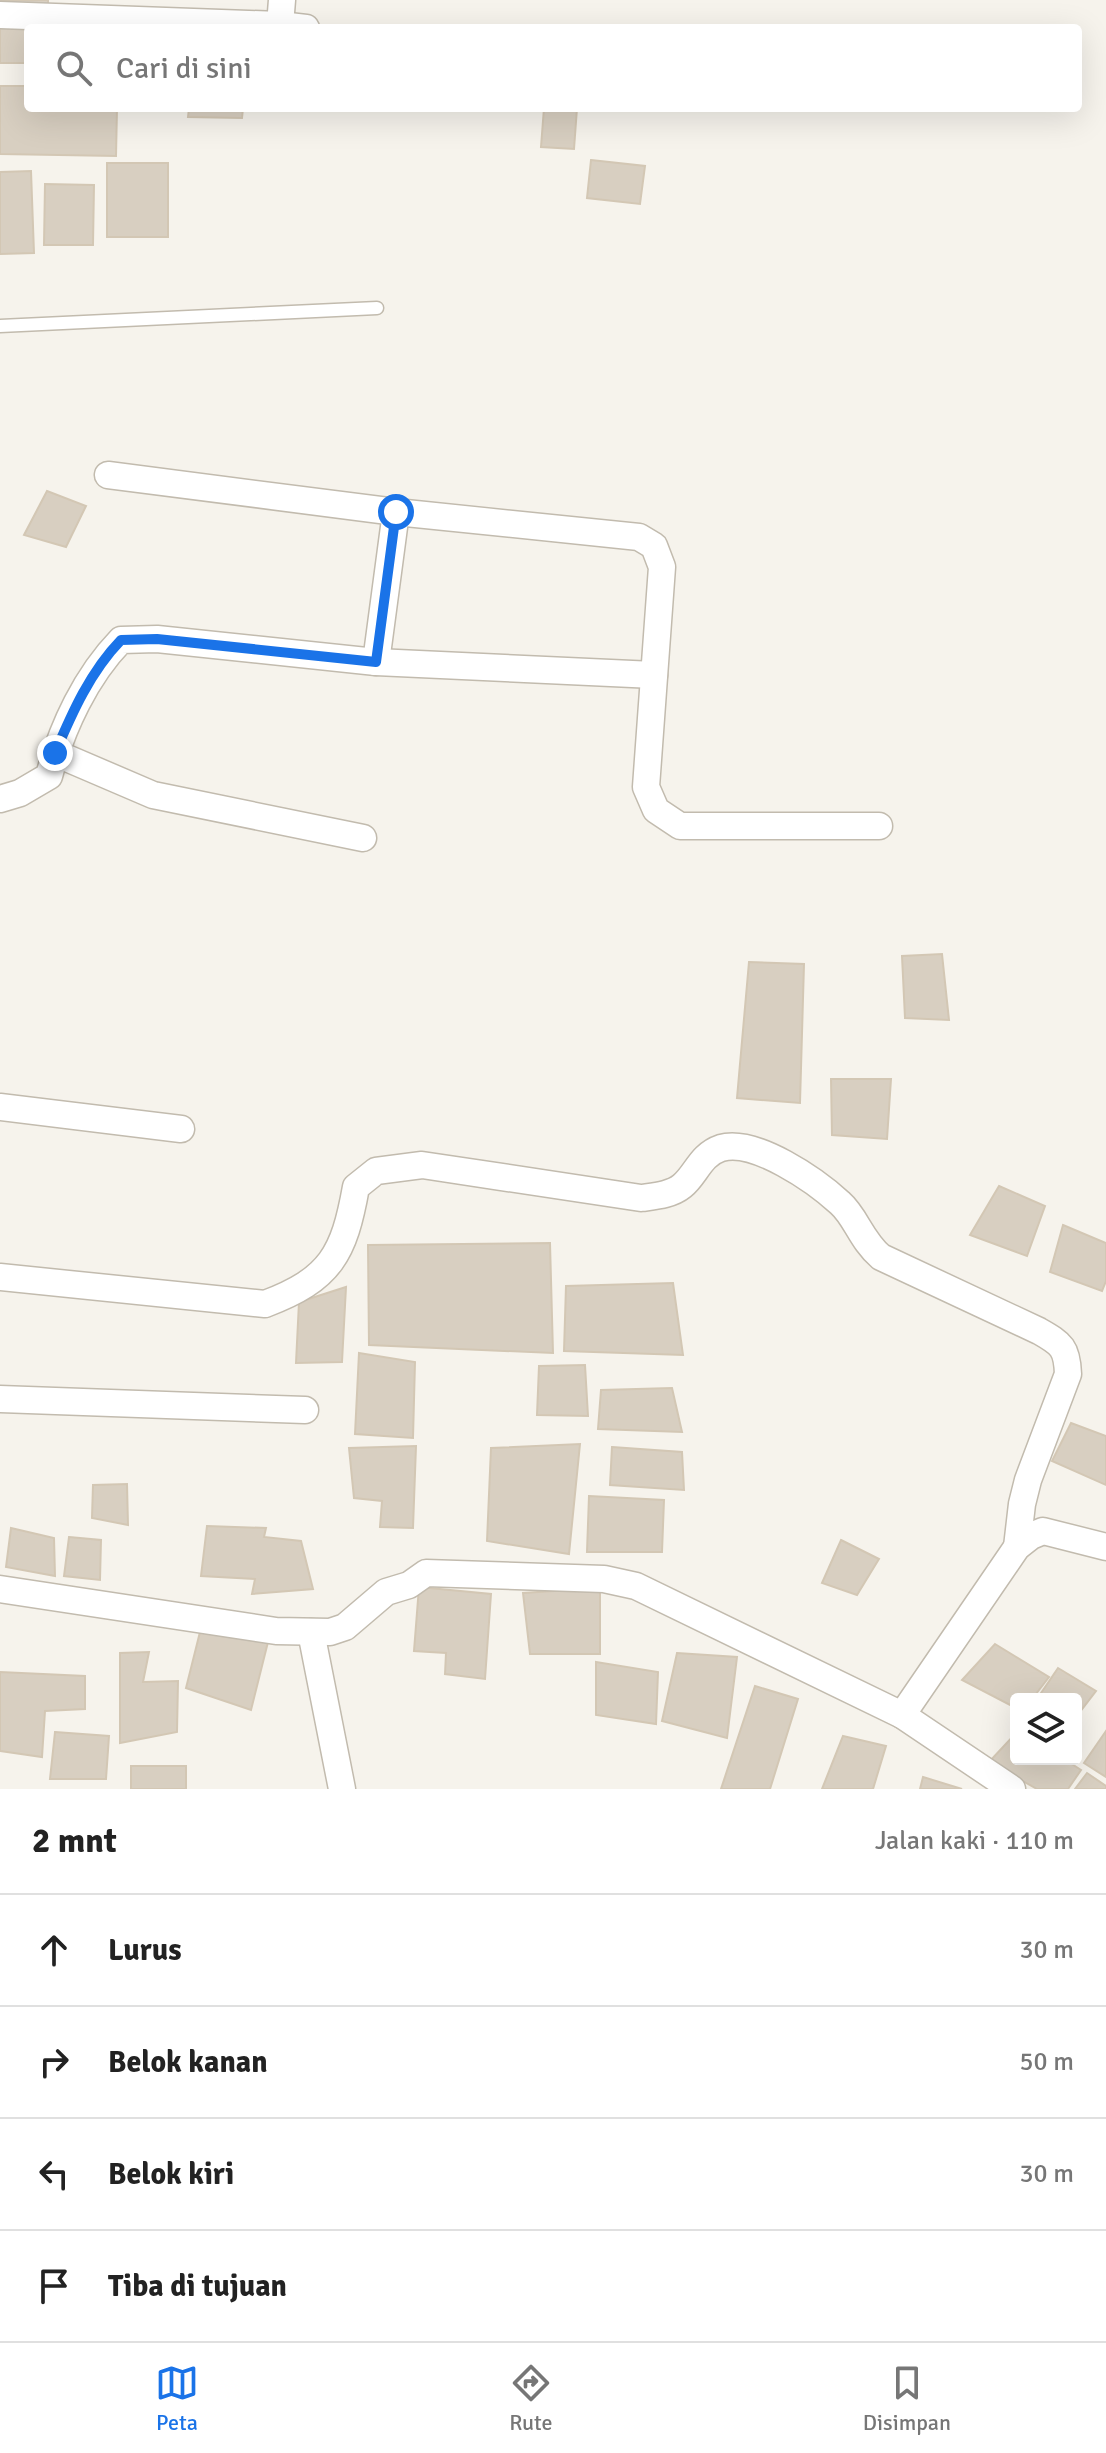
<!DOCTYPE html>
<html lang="id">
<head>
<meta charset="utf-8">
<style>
	:root { --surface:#fff; --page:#f6f6f6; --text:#222; --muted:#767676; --line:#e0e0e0; --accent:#1a73e8 }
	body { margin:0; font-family:Signika,sans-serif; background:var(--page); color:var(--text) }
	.controls { position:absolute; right:24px; bottom:24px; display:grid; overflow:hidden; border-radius:8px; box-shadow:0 8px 32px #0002 }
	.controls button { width:72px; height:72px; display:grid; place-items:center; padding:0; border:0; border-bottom:2px solid var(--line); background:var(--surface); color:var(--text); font:40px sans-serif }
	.stop { position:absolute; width:24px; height:24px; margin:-18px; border:6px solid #1a73e8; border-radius:50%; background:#fff }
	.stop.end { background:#1a73e8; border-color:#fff; box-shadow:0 2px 8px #0008 }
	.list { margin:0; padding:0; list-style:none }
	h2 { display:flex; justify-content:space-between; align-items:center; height:104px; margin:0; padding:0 32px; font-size:34px }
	h2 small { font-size:26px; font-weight:400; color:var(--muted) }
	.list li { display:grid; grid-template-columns:52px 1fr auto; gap:24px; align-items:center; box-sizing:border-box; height:112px; padding:0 32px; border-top:2px solid var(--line) }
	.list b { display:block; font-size:30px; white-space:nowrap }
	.list em { font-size:26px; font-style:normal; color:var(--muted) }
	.icon { flex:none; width:44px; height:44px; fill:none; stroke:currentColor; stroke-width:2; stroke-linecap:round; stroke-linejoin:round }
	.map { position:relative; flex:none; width:1106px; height:1789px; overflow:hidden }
	.search { position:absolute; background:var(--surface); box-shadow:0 8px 32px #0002; left:24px; right:24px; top:24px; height:88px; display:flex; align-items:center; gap:20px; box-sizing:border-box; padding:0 28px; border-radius:8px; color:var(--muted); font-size:30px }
	.sheet { height:552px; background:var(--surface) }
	nav { display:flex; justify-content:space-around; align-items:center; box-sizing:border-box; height:112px; border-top:2px solid var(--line); background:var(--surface); font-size:22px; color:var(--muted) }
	nav a { display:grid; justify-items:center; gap:4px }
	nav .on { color:var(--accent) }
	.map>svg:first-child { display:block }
	.building { fill:#d8cfc1; stroke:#d3c7b4; stroke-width:2 }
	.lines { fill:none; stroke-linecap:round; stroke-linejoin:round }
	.service-casing { stroke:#c2bbae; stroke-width:15 }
	.minor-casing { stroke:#c2bbae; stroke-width:29 }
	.service { stroke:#fff; stroke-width:12 }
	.minor { stroke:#fff; stroke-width:26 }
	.route { stroke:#1a73e8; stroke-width:10 }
</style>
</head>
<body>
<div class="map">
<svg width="1106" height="1789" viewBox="0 0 1106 1789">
	<rect width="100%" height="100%" fill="#f6f3ec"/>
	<!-- building -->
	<g class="building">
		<polygon points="0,0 48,0 48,5 0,3"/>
		<polygon points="0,20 28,28 28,63 0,63"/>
		<polygon points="0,86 28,86 28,108 117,108 116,156 0,154"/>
		<polygon points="189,108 243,108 242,118 188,117"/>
		<polygon points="544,108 577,108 574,149 541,147"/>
		<polygon points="591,160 645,166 640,204 587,198"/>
		<rect x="107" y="163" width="61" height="74"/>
		<polygon points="31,171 34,253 0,254 0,172"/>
		<polygon points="45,184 94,185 93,245 44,245"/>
		<polygon points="47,491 86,506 66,547 24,535"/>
		<polygon points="942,954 949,1020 905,1018 902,956"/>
		<polygon points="749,962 804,964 800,1103 737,1098"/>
		<polygon points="831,1079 891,1079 887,1139 832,1135"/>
		<polygon points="999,1186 1045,1206 1027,1256 970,1235"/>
		<polygon points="1063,1225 1106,1243 1106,1281 1102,1291 1050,1272"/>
		<polygon points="550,1243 553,1353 369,1345 368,1245"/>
		<polygon points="673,1283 683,1355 564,1351 566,1286"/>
		<polygon points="346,1287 342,1362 296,1363 299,1302"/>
		<polygon points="359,1353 415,1362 413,1438 355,1434"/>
		<polygon points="585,1365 588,1416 537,1415 539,1366"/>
		<polygon points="672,1388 682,1432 598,1429 601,1390"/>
		<polygon points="1071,1423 1106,1436 1106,1485 1052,1461"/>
		<polygon points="580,1444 569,1554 487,1541 491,1448"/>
		<polygon points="416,1446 413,1528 380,1527 382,1501 354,1498 349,1448"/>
		<polygon points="612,1447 682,1452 684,1490 610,1485"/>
		<polygon points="127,1484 128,1525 92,1518 93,1485"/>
		<polygon points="589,1496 664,1500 662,1552 587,1552"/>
		<polygon points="207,1526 266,1528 264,1537 301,1541 313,1589 252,1594 255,1579 201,1576"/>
		<polygon points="11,1528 54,1538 55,1576 6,1567"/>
		<polygon points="69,1537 101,1540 100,1580 64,1576"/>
		<polygon points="841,1540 879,1559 857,1595 822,1583"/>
		<polygon points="419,1587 491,1594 485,1679 445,1674 446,1653 414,1651"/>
		<polygon points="600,1588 600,1654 530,1654 523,1593"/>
		<polygon points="201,1628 268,1642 251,1710 186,1688"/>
		<polygon points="995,1644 1049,1677 1032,1699 1016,1699 1016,1708 962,1680"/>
		<polygon points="149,1652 143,1682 178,1681 177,1732 120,1743 120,1653"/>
		<polygon points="677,1653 737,1657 727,1738 662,1721"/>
		<polygon points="596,1662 658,1672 656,1724 596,1715"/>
		<polygon points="1058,1668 1096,1691 1076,1717 1076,1699 1037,1699"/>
		<polygon points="0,1672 85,1676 85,1709 45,1711 42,1757 0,1751"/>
		<polygon points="755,1686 798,1699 770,1789 721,1789"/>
		<polygon points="1106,1731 1106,1777 1084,1763"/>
		<polygon points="55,1732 109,1736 106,1779 50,1779"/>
		<polygon points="1016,1733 1016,1759 1064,1759 1081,1770 1068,1789 1037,1789 989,1762"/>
		<polygon points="843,1736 886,1746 873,1789 822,1789"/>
		<rect x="131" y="1766" width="55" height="23"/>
		<polygon points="1087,1773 1106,1786 1106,1789 1075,1789"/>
		<polygon points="923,1777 962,1789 920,1789"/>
	</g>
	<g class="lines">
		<!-- service casing -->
		<g class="service-casing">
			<polyline id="service" points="0,326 377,308"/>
		</g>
		<!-- minor casing -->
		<g class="minor-casing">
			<g id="minor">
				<polyline points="0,15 280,25 306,28"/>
				<polyline points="280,25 282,0"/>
				<polyline points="108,475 396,512 376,662"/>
				<polyline points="396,512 639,537 654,546 662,567 646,787 656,810 680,826 879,826"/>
				<polyline points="55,753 153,795 363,838"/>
				<path d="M0,799L20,793L49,776C62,727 86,676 121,640L157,639L376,662L654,675"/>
				<polyline points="0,1107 181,1129"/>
				<path d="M0,1277L265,1304C331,1279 344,1254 356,1187L376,1171L422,1165L641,1198C655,1196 671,1195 682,1186C696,1175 700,1155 721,1148C755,1138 816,1181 840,1203C856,1217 861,1240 881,1257L1039,1331C1062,1344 1067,1348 1068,1374L1028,1480L1022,1504L1017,1547"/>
				<polyline points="0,1399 305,1410"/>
				<polyline points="0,1589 276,1631 330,1632 345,1627 386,1592 409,1585 426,1573 604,1579 636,1586 902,1715 1017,1547 1031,1536 1043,1531 1106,1547"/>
				<polyline points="311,1632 342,1789"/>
				<polyline points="902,1715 1012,1789"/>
			</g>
		</g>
		<!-- service -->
		<use href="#service" class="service"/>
		<!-- minor -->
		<use href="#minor" class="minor"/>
	</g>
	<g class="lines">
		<!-- route -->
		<path class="route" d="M55,753C72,713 90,672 121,640L157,639L376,662L396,512"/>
	</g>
</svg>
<div class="controls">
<button><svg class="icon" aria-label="layers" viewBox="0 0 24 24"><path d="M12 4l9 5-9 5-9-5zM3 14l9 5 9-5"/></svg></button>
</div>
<div class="stop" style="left:396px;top:512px"></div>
<div class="stop end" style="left:55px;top:753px"></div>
<div class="search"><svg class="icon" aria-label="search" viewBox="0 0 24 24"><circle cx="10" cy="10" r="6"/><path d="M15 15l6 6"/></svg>Cari di sini</div>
</div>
<section class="sheet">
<h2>2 mnt<small>Jalan kaki · 110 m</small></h2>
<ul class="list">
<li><svg class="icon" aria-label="ahead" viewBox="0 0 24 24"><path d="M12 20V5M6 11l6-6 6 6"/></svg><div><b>Lurus</b></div><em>30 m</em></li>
<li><svg class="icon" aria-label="right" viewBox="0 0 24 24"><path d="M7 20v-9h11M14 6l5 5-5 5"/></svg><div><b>Belok kanan</b></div><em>50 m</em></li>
<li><svg class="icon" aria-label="left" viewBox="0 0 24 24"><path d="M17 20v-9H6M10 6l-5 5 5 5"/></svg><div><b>Belok kiri</b></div><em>30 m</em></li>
<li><svg class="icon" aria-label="arrive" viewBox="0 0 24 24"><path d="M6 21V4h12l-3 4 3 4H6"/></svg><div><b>Tiba di tujuan</b></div></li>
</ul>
</section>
<nav>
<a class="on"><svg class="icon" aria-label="map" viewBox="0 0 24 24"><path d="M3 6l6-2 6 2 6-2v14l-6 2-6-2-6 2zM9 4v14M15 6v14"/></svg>Peta</a>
<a><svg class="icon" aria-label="directions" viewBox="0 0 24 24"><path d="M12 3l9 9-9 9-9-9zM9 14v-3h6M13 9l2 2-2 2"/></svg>Rute</a>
<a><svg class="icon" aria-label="saved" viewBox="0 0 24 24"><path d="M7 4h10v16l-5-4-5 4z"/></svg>Disimpan</a>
</nav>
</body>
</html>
